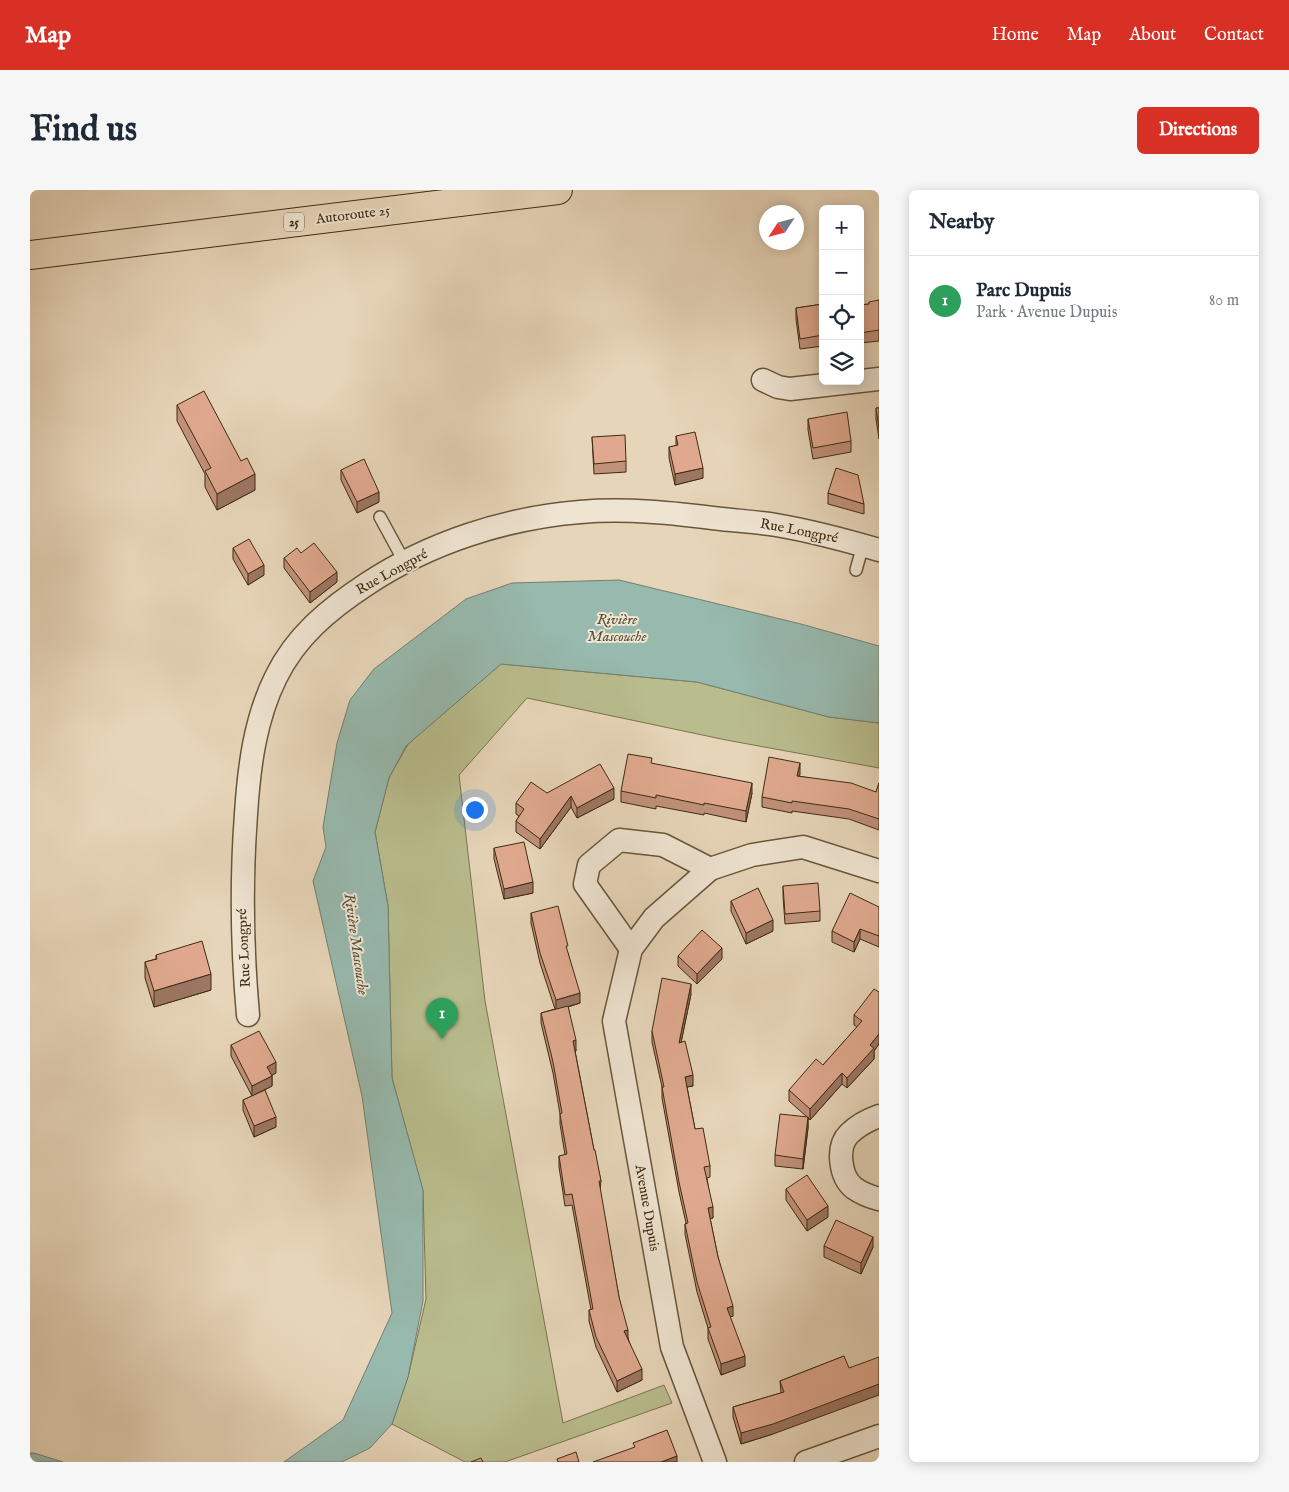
<!DOCTYPE html>
<html lang="en">
<head>
<meta charset="utf-8">
<style>
	:root { --surface:#fff; --page:#f6f6f7; --text:#1f2937; --muted:#747a83; --line:#e0e1e3; --accent:#d93025 }
	body { margin:0; font-family:"IM FELL English",serif; background:var(--page); color:var(--text) }
	.controls { position:absolute; right:15px; top:15px; display:grid; overflow:hidden; border-radius:8px; box-shadow:0 2px 12px #0003 }
	.controls button { width:45px; height:45px; display:grid; place-items:center; padding:0; border:0; border-bottom:1px solid var(--line); background:var(--surface); color:var(--text); font:25px sans-serif }
	.compass { position:absolute; left:729px; top:15px; width:45px; height:45px; border-radius:50%; background:var(--surface); box-shadow:0 2px 12px #0003; rotate:234deg }
	.you { position:absolute; left:444px; top:619px; width:18px; height:18px; margin:-12px; border:4px solid #fff; border-radius:50%; background:#1a73e8; box-shadow:0 0 0 8px #1a73e833 }
	.badge { display:grid; place-items:center; width:32px; height:32px; border-radius:50%; background:var(--accent); color:#fff; font-size:16px; font-weight:700 }
	.pin { position:absolute; translate:-50% -41px; filter:drop-shadow(0 1px 2px #0008) }
	.pin::after { content:''; position:absolute; top:26px; width:18px; height:15px; background:inherit; clip-path:polygon(0 0,100% 0,50% 100%) }
	.list { margin:0; padding:0; list-style:none }
	h2 { display:flex; justify-content:space-between; align-items:center; height:65px; margin:0; padding:0 20px; font-size:21px }
	h2 small { font-size:16px; font-weight:400; color:var(--muted) }
	.list li { display:grid; grid-template-columns:32px 1fr auto; gap:15px; align-items:center; box-sizing:border-box; height:90px; padding:0 20px; border-top:1px solid var(--line) }
	.list b { display:block; font-size:19px; white-space:nowrap }
	.list p { margin:0; font-size:16px; white-space:nowrap; color:var(--muted) }
	.list em { font-size:16px; font-style:normal; color:var(--muted) }
	.icon { flex:none; width:28px; height:28px; fill:none; stroke:currentColor; stroke-width:2; stroke-linecap:round; stroke-linejoin:round }
	.map { position:relative; flex:none; width:849px; height:1272px; overflow:hidden; border-radius:8px }
	header { display:flex; align-items:center; gap:30px; box-sizing:border-box; height:70px; padding:0 25px; background:var(--accent); color:#fff }
	header strong { font-size:24px }
	nav { display:flex; gap:28px; margin-inline-start:auto; font-size:18px }
	.intro { display:flex; align-items:center; justify-content:space-between; box-sizing:border-box; height:120px; padding:0 30px }
	h1 { margin:0; font-size:35px }
	.button { padding:12px 22px; border-radius:8px; background:var(--accent); color:#fff; font-size:18px; font-weight:700 }
	main { display:flex; gap:30px; padding:0 30px }
	aside { flex:1; background:var(--surface); border-radius:8px; box-shadow:0 2px 12px #0003 }
	.map>svg:first-child { display:block }
	.green { fill:#b9bc8d; stroke:#7c744e }
	.water { fill:#97b9ae; stroke:#73806f }
	.lines { fill:none; stroke-linecap:round; stroke-linejoin:round }
	.lane-casing { stroke:#68563a; stroke-width:14 }
	.street-casing { stroke:#68563a; stroke-width:25 }
	.highway-casing { stroke:#3e2b10; stroke-width:30 }
	.lane { stroke:#efe4d2; stroke-width:11 }
	.street { stroke:#efe4d2; stroke-width:22 }
	.highway { stroke:#e7d5b9; stroke-width:28 }
	.wall { fill:#c1917b; stroke:#3e2b10 }
	.shaded-wall { fill:#9d7664; stroke:#3e2b10 }
	.building { fill:#e0a98f; stroke:#3e2b10 }
	.labels { text-anchor:middle; dominant-baseline:central; stroke-width:4; stroke-linejoin:round; paint-order:stroke }
	.shield { fill:#efe4d2; stroke:#73624a; stroke-width:1 }
	.shield-label { font-size:12px; font-weight:bold; fill:#3e2b10 }
	.street-label { font-size:14px; fill:#3e2b10; stroke:#efe4d2 }
	.water-label { font-size:15px; font-style:italic; fill:#544e38; stroke:#efe4d2 }
</style>
</head>
<body>
<header>
<strong>Map</strong>
<nav><a>Home</a><a>Map</a><a>About</a><a>Contact</a></nav>
</header>
<div class="intro"><h1>Find us</h1><a class="button">Directions</a></div>
<main>
<div class="map">
<svg width="849" height="1272" viewBox="0 0 849 1272">
	<rect width="100%" height="100%" fill="#e7d5b9"/>
	<filter id="stains"><feTurbulence type="fractalNoise" baseFrequency=".004" numOctaves="4"/><feColorMatrix values="0 0 0 0 .2 0 0 0 0 .09 0 0 0 0 .02 0 0 0 .5 -.17"/></filter>
	<radialGradient id="worn" r=".72"><stop offset=".6" stop-color="#630" stop-opacity="0"/><stop offset="1" stop-color="#630" stop-opacity=".3"/></radialGradient>
	<!-- green -->
	<polygon class="green" points="471,474 667,492 799,527 849,533 849,578 696,550 497,508 429,585 455,811 533,1233 634,1195 642,1213 475,1272 435,1272 362,1234 378,1187 396,1109 393,1001 362,888 358,716 345,642 359,588 378,554"/>
	<!-- water -->
	<g class="water">
		<polygon points="589,390 771,434 849,456 849,533 799,527 667,492 471,474 376,556 359,588 345,642 358,716 362,888 393,1000 393,1111 378,1187 362,1234 340,1258 312,1272 254,1272 313,1230 362,1123 332,906 283,691 296,657 293,637 307,553 320,510 344,479 436,409 482,393"/>
		<polygon points="0,1263 4,1263 33,1272 0,1272"/>
	</g>
	<g class="lines">
		<!-- lane casing -->
		<g class="lane-casing">
			<g id="lane">
				<polyline points="350,327 375,373"/>
				<polyline points="826,380 833,355"/>
			</g>
		</g>
		<!-- street casing -->
		<g class="street-casing">
			<g id="street">
				<polyline points="733,190 748,197 760,199 849,189"/>
				<polyline points="601,759 555,694 559,675 589,650 633,655 680,679"/>
				<path d="M218,825C212,758 211,691 216,624C219,577 225,529 246,487C266,446 299,419 337,394C399,353 475,328 550,322C596,318 644,323 691,329C709,331 728,332 746,335C781,341 815,350 849,360"/>
				<path d="M849,926C838,930 827,936 819,944C806,957 810,987 824,998C831,1003 841,1007 849,1009"/>
				<polyline points="685,1272 642,1157 584,831 601,759 624,728 680,679 722,665 773,657 849,681"/>
				<polyline points="776,1272 849,1246"/>
			</g>
		</g>
		<!-- highway casing -->
		<g class="highway-casing">
			<polyline id="highway" points="0,65 528,0"/>
		</g>
		<!-- lane -->
		<use href="#lane" class="lane"/>
		<!-- street -->
		<use href="#street" class="street"/>
		<!-- highway -->
		<use href="#highway" class="highway"/>
	</g>
	<!-- wall -->
	<g class="wall">
		<polygon points="849,110 849,151 830,153 830,115 839,114"/>
		<polygon points="793,114 793,156 770,159 766,129 766,118"/>
		<polygon points="147,215 211,271 225,300 187,320 175,297 175,284 147,231"/>
		<polygon points="846,218 849,218 849,249 846,229"/>
		<polygon points="778,229 821,251 821,262 783,269 778,240"/>
		<polygon points="646,246 673,288 645,295 639,268 639,257 646,256"/>
		<polygon points="562,247 596,271 596,282 564,284"/>
		<polygon points="311,280 349,312 327,323 311,290"/>
		<polygon points="798,303 834,314 834,324 798,314"/>
		<polygon points="203,358 234,385 218,395 203,369"/>
		<polygon points="271,363 307,392 280,413 254,378 254,368"/>
		<polygon points="622,574 722,603 716,632 674,623 674,625 626,616 626,619 591,612 591,601"/>
		<polygon points="770,584 769,586 846,602 849,593 849,640 819,629 762,621 762,623 732,617 732,607"/>
		<polygon points="517,603 584,609 547,628 541,617 510,659 486,642 486,631 489,626 486,624 486,613"/>
		<polygon points="464,658 503,703 474,709 464,669"/>
		<polygon points="753,696 790,721 790,731 755,734 753,706"/>
		<polygon points="701,711 743,741 716,754 701,721"/>
		<polygon points="849,717 849,757 830,749 824,762 802,752 802,741"/>
		<polygon points="501,723 538,763 550,813 538,817 546,861 545,861 564,960 571,991 570,1001 589,1107 598,1148 612,1190 587,1202 566,1157 559,1131 559,1120 561,1120 542,1015 535,1016 529,977 529,966 535,965 530,934 530,924 523,883 511,833 511,823 525,819 510,773 501,733"/>
		<polygon points="126,765 181,800 124,817 115,788 115,772 126,769"/>
		<polygon points="648,766 692,769 667,794 648,776"/>
		<polygon points="849,802 849,854 844,861 844,869 817,898 812,894 780,930 778,928 778,938 773,979 745,976 745,965 777,927 759,911 759,900 793,875 827,837 824,835 824,825"/>
		<polygon points="661,804 651,852 663,896 657,897 665,939 680,976 680,987 677,988 683,1028 680,1028 688,1067 703,1126 700,1127 715,1176 691,1185 678,1149 678,1138 667,1102 655,1044 655,1034 656,1033 649,1002 632,908 632,897 622,852 622,841"/>
		<polygon points="201,855 246,883 242,885 242,896 229,903 246,937 224,947 213,920 213,910 222,906 201,866"/>
		<polygon points="756,999 798,1027 777,1041 756,1010"/>
		<polygon points="794,1056 843,1057 831,1084 794,1067"/>
		<polygon points="814,1166 743,1244 711,1254 703,1227 703,1217 751,1203 750,1191"/>
	</g>
	<!-- shaded-wall -->
	<g class="shaded-wall">
		<polygon points="673,278 673,288 645,295 645,284"/>
		<polygon points="225,284 225,300 187,320 187,304"/>
		<polygon points="349,302 349,312 327,323 327,312"/>
		<polygon points="234,375 234,385 218,395 218,384"/>
		<polygon points="307,382 307,392 280,413 280,402"/>
		<polygon points="770,573 770,584 767,596 767,586"/>
		<polygon points="722,593 722,603 716,632 716,621"/>
		<polygon points="584,598 584,609 547,628 547,618"/>
		<polygon points="541,606 541,617 510,659 510,649"/>
		<polygon points="503,692 503,703 474,709 474,699"/>
		<polygon points="743,730 743,741 716,754 716,743"/>
		<polygon points="830,739 830,749 824,762 824,752"/>
		<polygon points="692,758 692,769 667,794 667,784"/>
		<polygon points="181,784 181,800 124,817 124,801"/>
		<polygon points="661,794 661,804 649,863 649,853"/>
		<polygon points="550,803 550,813 526,820 526,810"/>
		<polygon points="849,844 849,854 844,861 844,869 817,898 817,888 840,855"/>
		<polygon points="546,850 546,861 543,862 543,851"/>
		<polygon points="246,872 246,883 237,888 237,877"/>
		<polygon points="812,883 812,894 780,930 780,919"/>
		<polygon points="663,885 663,896 655,897 655,887"/>
		<polygon points="242,886 242,896 222,906 222,896"/>
		<polygon points="246,927 246,937 224,947 224,936"/>
		<polygon points="778,927 778,938 773,979 773,969"/>
		<polygon points="798,1016 798,1027 777,1041 777,1030"/>
		<polygon points="683,1017 683,1028 678,1029 678,1018"/>
		<polygon points="843,1047 843,1057 831,1084 831,1073"/>
		<polygon points="703,1116 703,1126 697,1128 697,1118"/>
		<polygon points="598,1140 598,1151 594,1141"/>
		<polygon points="715,1166 715,1176 691,1185 691,1174"/>
		<polygon points="612,1179 612,1190 587,1202 587,1191"/>
		<polygon points="849,1194 849,1205 743,1244 711,1254 711,1243"/>
		<polygon points="647,1266 647,1272 631,1272"/>
	</g>
	<!-- building -->
	<g class="building">
		<polygon points="849,110 849,140 830,143 830,115 839,114 839,112"/>
		<polygon points="793,114 793,145 770,149 766,118"/>
		<polygon points="174,201 211,271 217,268 225,284 187,304 175,281 181,278 147,215"/>
		<polygon points="846,218 849,218 849,238"/>
		<polygon points="817,222 821,251 783,258 778,229"/>
		<polygon points="665,242 673,278 645,284 639,257 648,255 646,246"/>
		<polygon points="595,245 596,271 564,274 562,247"/>
		<polygon points="334,269 349,302 327,312 311,280"/>
		<polygon points="806,278 828,285 834,314 798,303"/>
		<polygon points="219,349 234,375 218,384 203,358"/>
		<polygon points="284,353 307,382 280,402 254,368 267,358 271,363"/>
		<polygon points="598,564 622,568 621,573 722,593 716,621 674,613 674,615 626,605 626,608 591,601"/>
		<polygon points="739,567 770,573 767,586 821,593 846,602 849,593 849,629 819,619 762,611 762,613 732,607"/>
		<polygon points="570,574 584,598 547,618 541,606 510,649 486,631 494,619 486,613 501,592 517,603"/>
		<polygon points="494,652 503,692 474,699 464,658"/>
		<polygon points="788,693 790,721 755,724 753,696"/>
		<polygon points="728,698 743,730 716,743 701,711"/>
		<polygon points="820,703 849,717 849,746 830,739 824,752 802,741"/>
		<polygon points="528,716 538,756 536,756 550,803 526,810 510,763 501,723"/>
		<polygon points="672,740 692,758 667,784 648,766"/>
		<polygon points="172,751 181,784 124,801 115,772 127,769 126,765"/>
		<polygon points="632,788 661,794 649,853 655,851 663,885 655,887 665,939 673,938 680,976 674,977 683,1017 678,1018 688,1067 703,1116 697,1118 715,1166 691,1174 678,1138 681,1137 667,1092 655,1034 658,1033 649,992 632,897 634,897 622,841"/>
		<polygon points="844,799 849,802 849,844 840,855 844,858 817,888 812,883 780,919 759,900 786,869 793,875 832,831 824,825"/>
		<polygon points="538,816 546,850 543,851 564,960 565,960 571,991 569,991 589,1107 598,1140 594,1141 612,1179 587,1191 566,1147 559,1120 563,1119 542,1004 535,1005 529,966 537,964 530,924 532,923 523,872 511,823"/>
		<polygon points="229,841 246,872 237,877 242,886 222,896 201,855"/>
		<polygon points="235,900 246,927 224,936 213,910"/>
		<polygon points="750,924 778,927 773,969 745,965"/>
		<polygon points="777,985 798,1016 777,1030 756,999"/>
		<polygon points="806,1030 843,1047 831,1073 794,1056"/>
		<polygon points="814,1166 819,1178 849,1167 849,1194 743,1234 711,1243 703,1217 754,1202 750,1191"/>
		<polygon points="637,1240 647,1266 631,1272 563,1272 605,1257 603,1253"/>
		<polygon points="546,1262 549,1272 528,1272 527,1269"/>
		<polygon points="451,1268 453,1272 441,1272"/>
	</g>
	<g class="labels">
		<!-- shield labels -->
		<rect class="shield" x="254" y="22.5" width="20" height="19" rx="4"/>
		<g class="shield-label">
			<text x="264" y="32">25</text>
		</g>
		<!-- street labels -->
		<g class="street-label">
			<text transform="translate(323 25) rotate(-7)">Autoroute 25</text>
			<text transform="translate(769 341) rotate(11)">Rue Longpré</text>
			<text transform="translate(362 382) rotate(-29)">Rue Longpré</text>
			<text transform="translate(214 758) rotate(-93)">Rue Longpré</text>
			<text transform="translate(617 1018) rotate(80)">Avenue Dupuis</text>
		</g>
		<!-- water labels -->
		<g class="water-label">
			<text x="587" y="429">Rivière<tspan x="587" dy="17">Mascouche</tspan></text>
			<text transform="translate(326 754) rotate(82)">Rivière Mascouche</text>
		</g>
	</g>
	<rect width="100%" height="100%" filter="url(#stains)"/>
	<rect width="100%" height="100%" fill="url(#worn)"/>
</svg>
<div class="controls">
<button>+</button>
<button>−</button>
<button><svg class="icon" aria-label="locate" viewBox="0 0 24 24"><circle cx="12" cy="12" r="6"/><path d="M12 2v4M12 18v4M2 12h4M18 12h4"/></svg></button>
<button><svg class="icon" aria-label="layers" viewBox="0 0 24 24"><path d="M12 4l9 5-9 5-9-5zM3 14l9 5 9-5"/></svg></button>
</div>
<svg class="compass" viewBox="-18 -18 36 36"><path d="M0-13l5 13h-10z" fill="#e53935"/><path d="M0 13l5-13h-10z" fill="#747a83"/></svg>
<div class="you"></div>
<div class="pin badge" style="left:412px;top:849px;background:#2e9e5b">1</div>
</div>
<aside>
<h2>Nearby<small></small></h2>
<ul class="list">
<li><span class="badge" style="background:#2e9e5b">1</span><div><b>Parc Dupuis</b><p>Park · Avenue Dupuis</p></div><em>80 m</em></li>
</ul>
</aside>
</main>
</body>
</html>
